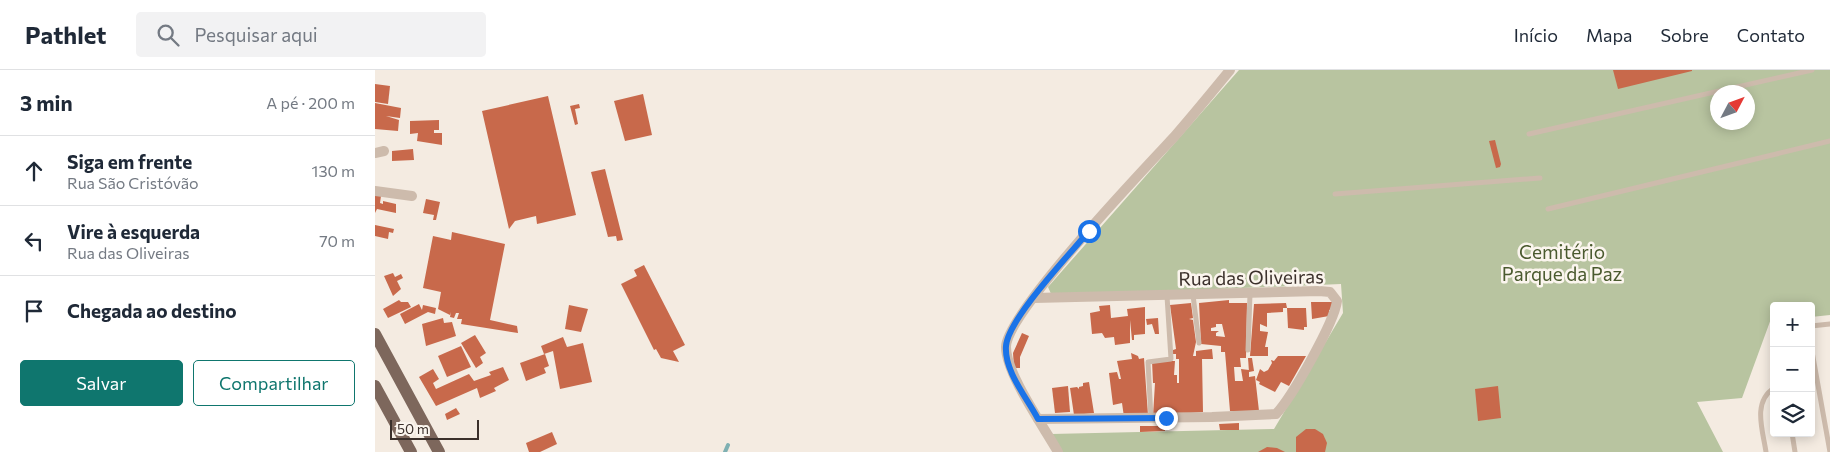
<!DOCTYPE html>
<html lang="pt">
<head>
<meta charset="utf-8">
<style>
	:root { --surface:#fff; --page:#f2f2f3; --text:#1f2937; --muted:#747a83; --line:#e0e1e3; --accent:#0f766e }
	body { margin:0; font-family:Commissioner,sans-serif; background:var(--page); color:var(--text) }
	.controls { position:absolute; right:15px; bottom:15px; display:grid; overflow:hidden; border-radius:5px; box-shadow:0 2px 12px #0003 }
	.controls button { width:45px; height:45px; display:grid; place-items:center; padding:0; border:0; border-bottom:1px solid var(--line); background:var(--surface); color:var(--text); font:25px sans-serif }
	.compass { position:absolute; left:1335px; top:15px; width:45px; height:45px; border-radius:50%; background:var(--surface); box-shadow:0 2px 12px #0003; rotate:49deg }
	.scale { position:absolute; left:15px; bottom:12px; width:89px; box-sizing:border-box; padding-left:5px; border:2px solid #3b302b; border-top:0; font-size:14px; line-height:18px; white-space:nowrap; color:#3b302b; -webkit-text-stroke:4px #fbf5ee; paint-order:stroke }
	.stop { position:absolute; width:15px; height:15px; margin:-11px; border:4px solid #1a73e8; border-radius:50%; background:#fff }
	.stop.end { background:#1a73e8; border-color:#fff; box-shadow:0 1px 5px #0008 }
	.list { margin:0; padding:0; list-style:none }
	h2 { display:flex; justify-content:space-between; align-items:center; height:65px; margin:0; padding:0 20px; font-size:21px }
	h2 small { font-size:16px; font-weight:400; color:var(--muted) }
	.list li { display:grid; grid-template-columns:32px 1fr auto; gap:15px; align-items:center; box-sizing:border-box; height:70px; padding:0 20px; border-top:1px solid var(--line) }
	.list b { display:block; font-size:19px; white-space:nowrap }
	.list p { margin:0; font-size:16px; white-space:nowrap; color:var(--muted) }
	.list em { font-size:16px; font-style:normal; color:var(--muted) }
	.actions { display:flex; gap:10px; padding:15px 20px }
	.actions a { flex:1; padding:11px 0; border:1px solid var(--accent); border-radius:5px; text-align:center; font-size:18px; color:var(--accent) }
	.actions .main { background:var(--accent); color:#fff }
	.icon { flex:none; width:28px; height:28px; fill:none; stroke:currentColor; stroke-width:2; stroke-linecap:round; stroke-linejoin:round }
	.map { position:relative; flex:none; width:1455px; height:382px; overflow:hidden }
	header { display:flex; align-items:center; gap:30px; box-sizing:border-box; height:70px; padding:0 25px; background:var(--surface); border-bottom:1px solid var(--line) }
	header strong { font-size:24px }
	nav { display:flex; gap:28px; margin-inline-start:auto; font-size:18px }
	.search { width:350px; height:45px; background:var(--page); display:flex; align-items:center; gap:12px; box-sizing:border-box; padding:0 18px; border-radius:5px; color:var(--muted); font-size:19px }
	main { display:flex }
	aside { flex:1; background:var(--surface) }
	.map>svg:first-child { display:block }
	.green { fill:#b8c4a0; fill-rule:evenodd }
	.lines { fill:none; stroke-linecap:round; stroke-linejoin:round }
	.stream { stroke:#7fb0b2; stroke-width:4 }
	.building { fill:#c8694b; fill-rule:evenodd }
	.service { stroke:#cdbbac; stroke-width:5 }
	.minor { stroke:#cdbbac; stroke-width:10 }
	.primary { stroke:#7d675c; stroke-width:12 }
	.route { stroke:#1a73e8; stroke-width:6 }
	.labels { text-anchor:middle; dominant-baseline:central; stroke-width:5; stroke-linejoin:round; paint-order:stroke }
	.park-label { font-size:19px; fill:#4a5a2e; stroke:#fbf5ee }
	.street-label { font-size:19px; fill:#3b302b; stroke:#fbf5ee }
</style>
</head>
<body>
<header>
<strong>Pathlet</strong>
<div class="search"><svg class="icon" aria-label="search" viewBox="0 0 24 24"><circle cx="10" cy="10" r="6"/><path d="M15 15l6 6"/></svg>Pesquisar aqui</div>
<nav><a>Início</a><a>Mapa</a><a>Sobre</a><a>Contato</a></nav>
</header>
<main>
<aside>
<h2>3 min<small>A pé · 200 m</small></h2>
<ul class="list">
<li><svg class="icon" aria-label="ahead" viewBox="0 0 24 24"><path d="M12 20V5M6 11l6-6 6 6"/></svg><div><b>Siga em frente</b><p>Rua São Cristóvão</p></div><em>130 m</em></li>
<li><svg class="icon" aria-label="left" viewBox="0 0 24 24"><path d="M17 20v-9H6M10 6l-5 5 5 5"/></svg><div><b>Vire à esquerda</b><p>Rua das Oliveiras</p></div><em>70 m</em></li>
<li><svg class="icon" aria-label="arrive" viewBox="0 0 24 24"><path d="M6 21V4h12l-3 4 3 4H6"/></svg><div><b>Chegada ao destino</b></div></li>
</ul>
<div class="actions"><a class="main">Salvar</a><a>Compartilhar</a></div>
</aside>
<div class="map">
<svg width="1455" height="382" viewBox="0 0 1455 382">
	<rect width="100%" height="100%" fill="#f4ebe1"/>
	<!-- green -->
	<path class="green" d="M864,0H1455V245L1436,247V236H1399V246H1397L1367,328L1322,332L1348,382H686L676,364L899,359L968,243L966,214L677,226L673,217ZM1342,22H1372V52H1342Z"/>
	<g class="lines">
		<!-- stream -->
		<polyline class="stream" points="350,382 353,375"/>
	</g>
	<!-- building -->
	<g class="building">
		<polygon points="1238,0 1317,0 1317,1 1243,19"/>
		<polygon points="0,14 15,16 13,34 0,32"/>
		<polygon points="268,24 277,65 250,71 239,31"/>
		<polygon points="173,26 201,145 162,154 161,146 140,151 134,159 107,41"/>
		<polygon points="0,33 26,38 25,48 11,46 24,50 23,61 0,59"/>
		<polygon points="204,34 205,38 200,39 203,54 200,55 195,36"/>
		<polygon points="64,50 64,60 59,60 59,63 67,63 67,75 42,71 43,63 35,64 35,51"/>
		<polygon points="1120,70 1126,94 1125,97 1121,98 1114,71"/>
		<polygon points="38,79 39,90 17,91 17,81"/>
		<polygon points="230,99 248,170 242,171 241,166 233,167 216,102"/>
		<polygon points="0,125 6,126 5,133 8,134 8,131 21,134 21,143 2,139 0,143"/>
		<polygon points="51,129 65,132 61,150 58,150 59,145 48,143"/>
		<polygon points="0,155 19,159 18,163 14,162 13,169 0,166"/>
		<polygon points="77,162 130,174 115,250 142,256 143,263 86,254 87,249 82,249 84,243 81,243 79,248 75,247 76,242 75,245 63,239 66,222 48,218 58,166 76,170"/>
		<polygon points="269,195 310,275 298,281 304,292 286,288 281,279 279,280 246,214 262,206 259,200"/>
		<polygon points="18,203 20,207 26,204 28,208 22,211 26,219 18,226 9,206"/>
		<polygon points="24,230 26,232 33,232 36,237 13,248 8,239"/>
		<path d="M854,230V233H872L871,288H865L866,297H859L860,311H868L866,299L874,300V307L880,306L884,341H855L850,282H846V276L826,274L824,233ZM841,254H847L850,267L841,266V263L844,261H836V258L841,257Z"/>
		<polygon points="936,232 958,232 958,240 954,240 954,246 937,249"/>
		<polygon points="816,233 818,248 814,249 818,250 821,272 818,286 821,286 821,281 837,279 838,289 827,289 828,342 778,346 780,313 778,313 777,291 800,291 799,305 802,305 802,313 804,313 804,289 801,289 801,284 798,284 798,280 801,279 795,235"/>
		<polygon points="911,233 912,238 908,238 908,242 892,243 892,257 885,254 885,261 893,262 890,277 893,277 893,286 875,286 879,234"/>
		<polygon points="44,234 47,240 48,235 61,238 60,244 53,242 30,254 25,244"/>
		<polygon points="194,235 213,239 206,262 190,259"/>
		<polygon points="735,235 736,248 753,246 752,239 770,237 770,264 759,265 759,270 757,270 755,250 755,273 740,275 739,267 730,268 727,263 717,264 715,243 725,241 724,236"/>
		<polygon points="912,238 931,238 932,257 929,257 929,260 913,258"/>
		<polygon points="68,248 69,253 77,252 81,266 51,276 47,254"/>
		<polygon points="783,248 784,264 780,264 777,254 772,255 771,249"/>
		<polygon points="647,263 654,266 645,287 645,298 639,298 638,283"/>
		<polygon points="100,265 111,283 105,287 108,293 101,298 86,273"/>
		<polygon points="188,267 192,277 208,273 217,312 185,319 178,281 169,284 166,276"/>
		<polygon points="86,276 96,297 72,307 63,286"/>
		<polygon points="756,283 763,286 764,289 769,288 773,345 749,347 747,333 738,335 734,303 742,302 744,309 746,309 742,291 757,289"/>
		<polygon points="170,284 174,296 169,298 171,303 151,311 145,293"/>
		<polygon points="903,286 931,286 914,316 906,312 900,322 884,314 885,312 881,310 885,299 889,302 893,300 897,293 896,290 899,291"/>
		<polygon points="873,288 877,288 879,301 874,302"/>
		<polygon points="128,297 134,310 119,318 121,321 105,328 102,318 61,336 44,307 58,299 64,309 58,313 61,319 94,304 99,311 116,305 114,302"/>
		<polygon points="714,312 719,343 699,345 695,318 702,317 704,319 704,317 708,316 708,313"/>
		<polygon points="693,316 695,342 680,343 677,318"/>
		<polygon points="1123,316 1126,348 1103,351 1100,319"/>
		<polygon points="81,338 85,344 72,350 70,344"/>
		<polygon points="864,353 864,360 845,360 844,354"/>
		<polygon points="765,356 790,356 790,361 765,362"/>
		<polygon points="931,359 940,359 948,364 952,373 950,382 921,382 921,367"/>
		<polygon points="177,362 182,374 165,382 154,382 151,373"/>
		<polygon points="892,377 902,378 910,382 883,382"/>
	</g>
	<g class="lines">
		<!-- service -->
		<g class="service">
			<polyline points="1154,64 1437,0"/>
			<polyline points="960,124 1165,108"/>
			<polyline points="1173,139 1455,71"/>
			<polyline points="818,225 824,273"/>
			<polyline points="1436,256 1455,254"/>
			<polyline points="1436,276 1455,382"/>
			<polyline points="873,280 875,224"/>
			<polyline points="776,348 773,292 796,289 792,226"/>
			<polyline points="1417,363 1420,382"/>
			<path d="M1391,382C1388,361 1377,332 1399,318"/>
		</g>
		<!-- minor -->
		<g class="minor">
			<polyline points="0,83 9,81"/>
			<polyline points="0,121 37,126"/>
			<path d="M659,228L944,221L955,222L962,231C959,253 917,327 901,344L837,347L663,349"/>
			<path d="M683,382C669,357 631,304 631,277C631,244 770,98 799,67C818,45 837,22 855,0"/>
		</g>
		<!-- primary -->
		<g class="primary">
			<polyline points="0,264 64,382"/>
			<polyline points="0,316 36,382"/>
		</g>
	</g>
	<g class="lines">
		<!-- route -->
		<path class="route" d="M714,161C695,184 633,249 631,276C629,301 652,328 663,349L791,348"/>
	</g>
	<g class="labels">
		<!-- park labels -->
		<g class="park-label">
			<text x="1187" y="181">Cemitério<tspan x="1187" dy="22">Parque da Paz</tspan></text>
		</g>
		<!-- street labels -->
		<g class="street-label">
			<text transform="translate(876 207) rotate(-1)">Rua das Oliveiras</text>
		</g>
	</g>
</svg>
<div class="controls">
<button>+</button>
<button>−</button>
<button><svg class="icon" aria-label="layers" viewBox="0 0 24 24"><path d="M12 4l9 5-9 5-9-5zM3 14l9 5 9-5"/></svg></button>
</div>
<svg class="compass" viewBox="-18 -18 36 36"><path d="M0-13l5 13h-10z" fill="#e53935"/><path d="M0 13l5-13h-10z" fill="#747a83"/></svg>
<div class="scale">50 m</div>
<div class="stop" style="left:714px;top:161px"></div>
<div class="stop end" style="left:791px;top:348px"></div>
</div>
</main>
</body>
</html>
